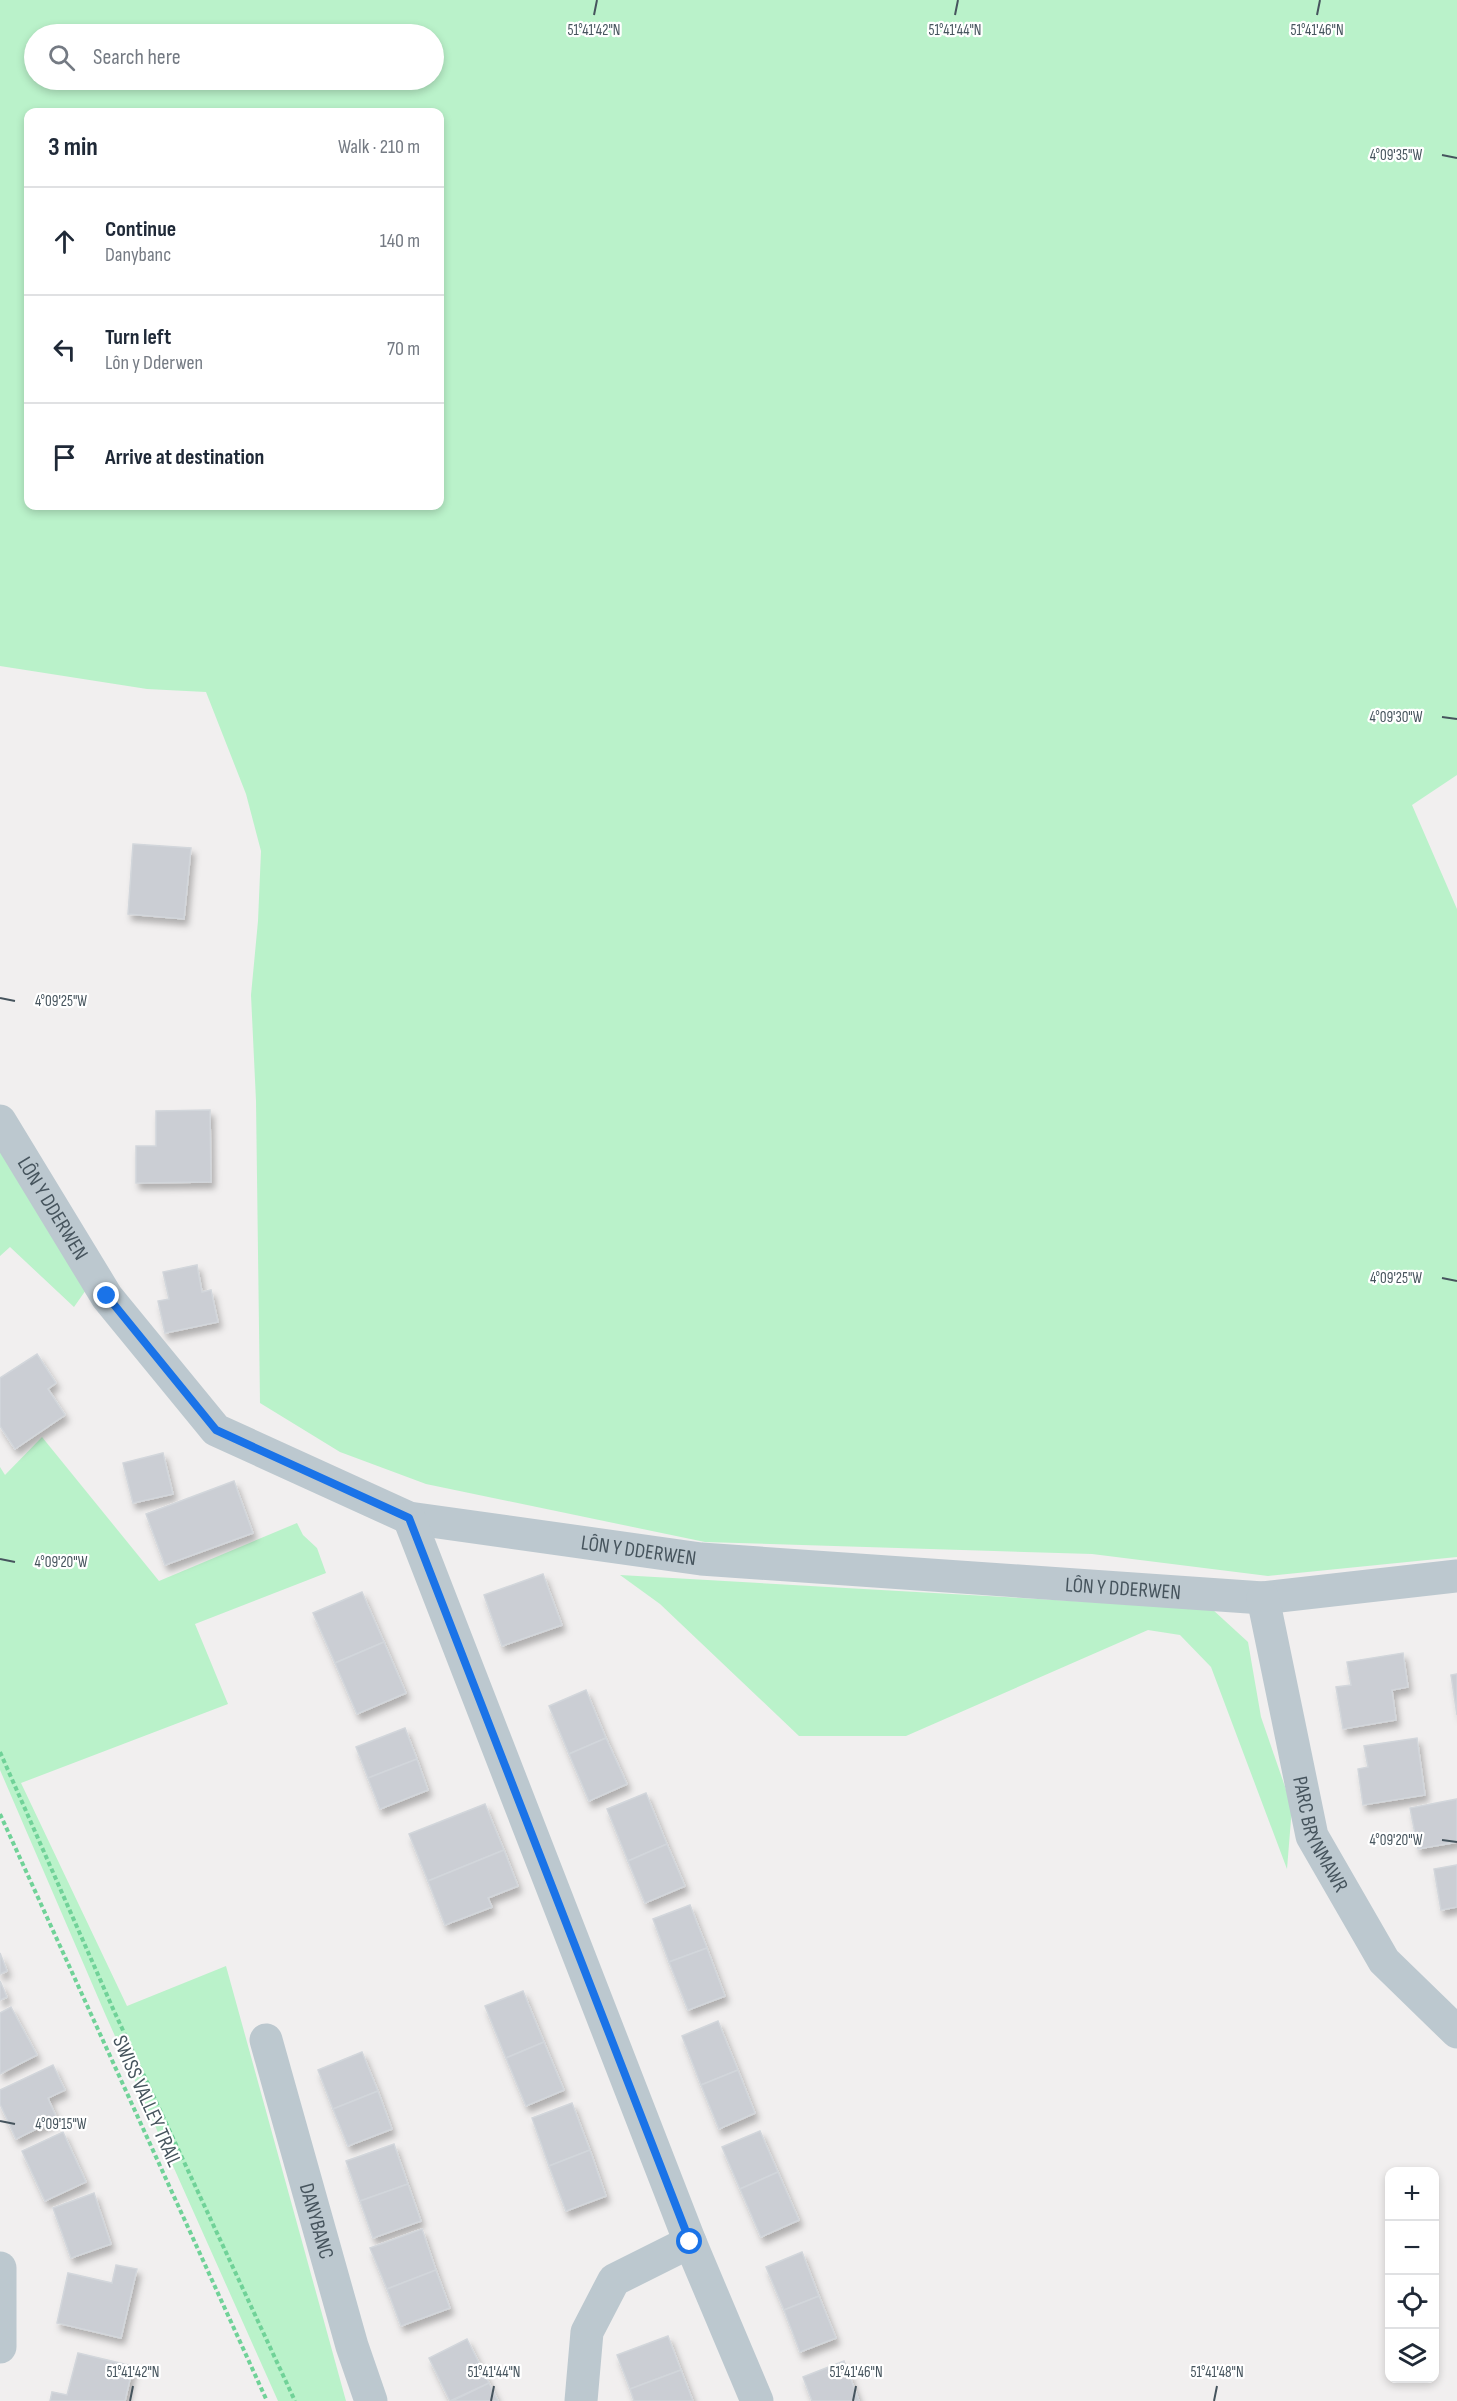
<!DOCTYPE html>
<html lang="en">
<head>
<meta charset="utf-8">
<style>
	:root { --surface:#fff; --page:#f6f6f7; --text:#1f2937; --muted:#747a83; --line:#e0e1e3 }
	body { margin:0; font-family:"Sofia Sans Condensed",sans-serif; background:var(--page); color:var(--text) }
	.controls { position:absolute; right:18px; bottom:18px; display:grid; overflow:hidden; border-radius:12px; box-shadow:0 3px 9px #0003 }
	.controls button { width:54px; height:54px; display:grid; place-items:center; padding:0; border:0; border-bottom:2px solid var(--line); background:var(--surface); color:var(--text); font:30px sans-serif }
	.stop { position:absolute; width:18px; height:18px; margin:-14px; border:4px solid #1a73e8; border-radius:50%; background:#fff }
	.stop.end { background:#1a73e8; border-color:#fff; box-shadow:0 2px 6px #0008 }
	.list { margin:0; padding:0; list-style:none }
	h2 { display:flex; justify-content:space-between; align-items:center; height:78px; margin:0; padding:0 24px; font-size:26px }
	h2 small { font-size:20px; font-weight:400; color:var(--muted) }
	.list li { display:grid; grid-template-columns:39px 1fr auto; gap:18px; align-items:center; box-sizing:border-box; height:108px; padding:0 24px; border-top:2px solid var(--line) }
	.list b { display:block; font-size:22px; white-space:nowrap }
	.list p { margin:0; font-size:20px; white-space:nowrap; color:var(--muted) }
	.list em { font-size:20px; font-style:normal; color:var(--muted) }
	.icon { flex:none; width:33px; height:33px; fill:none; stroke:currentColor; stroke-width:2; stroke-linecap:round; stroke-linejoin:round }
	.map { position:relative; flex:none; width:1457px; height:2401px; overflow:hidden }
	.search { position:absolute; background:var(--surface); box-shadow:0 3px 9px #0003; left:24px; top:24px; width:420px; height:66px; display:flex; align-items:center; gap:15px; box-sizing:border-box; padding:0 21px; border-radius:33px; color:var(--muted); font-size:22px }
	.panel { position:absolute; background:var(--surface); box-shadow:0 3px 9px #0003; left:24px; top:108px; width:420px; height:402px; border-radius:12px }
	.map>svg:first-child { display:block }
	.green { fill:#baf2ca; fill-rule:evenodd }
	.building { fill:#cbced4; stroke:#d2d6db; stroke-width:1.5; filter:url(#shadow) }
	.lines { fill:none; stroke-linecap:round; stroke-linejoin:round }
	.path { stroke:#70d298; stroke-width:4; stroke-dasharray:4.5 3; stroke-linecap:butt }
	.street { stroke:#bcc8cf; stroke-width:33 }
	.route { stroke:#1a73e8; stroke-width:8 }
	.ticks { fill:none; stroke:#46545d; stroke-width:2 }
	.labels { text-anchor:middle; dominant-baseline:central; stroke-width:4.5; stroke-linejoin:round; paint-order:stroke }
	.street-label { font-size:21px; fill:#46545d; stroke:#fff }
	.ticks-label { font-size:15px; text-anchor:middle; fill:#46545d; stroke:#fff; stroke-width:4.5; stroke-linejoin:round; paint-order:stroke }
</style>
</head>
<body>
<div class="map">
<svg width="1457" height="2401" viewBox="0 0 1457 2401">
	<defs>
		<filter id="shadow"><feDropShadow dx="3.5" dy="6" stdDeviation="3" flood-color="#0004"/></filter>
	</defs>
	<rect width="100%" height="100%" fill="#f1efef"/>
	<!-- green -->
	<g class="green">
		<path d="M0,0H1457V775L1412,805L1457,909V1557L1268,1576L1092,1554L705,1542L426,1484L340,1452L260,1403L256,1101L251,995L258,921L261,851L246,794L206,692L147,689L0,666ZM434,34V80H34V34ZM28,112H440V506H28Z"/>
		<polygon points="0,1135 88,1287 74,1307 10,1247 0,1256"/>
		<polygon points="42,1437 159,1581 297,1523 303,1535 317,1548 326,1573 195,1624 228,1704 21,1783 127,2006 226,1966 346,2401 278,2401 106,2016 0,1770 0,1467 5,1475"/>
		<polygon points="620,1575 1212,1609 1248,1642 1261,1717 1292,1807 1287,1869 1211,1667 1180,1635 1148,1630 906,1736 799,1736 660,1604"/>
	</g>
	<!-- building -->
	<g class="building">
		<polygon points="133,844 191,848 184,919 128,914"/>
		<polygon points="210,1110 211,1182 136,1183 136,1146 156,1146 156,1111"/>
		<polygon points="197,1265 202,1292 211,1290 218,1322 165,1333 158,1301 169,1299 163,1272"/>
		<polygon points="37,1354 56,1383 48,1389 65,1415 15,1449 0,1426 0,1378"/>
		<polygon points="163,1453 173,1494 133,1503 123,1463"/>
		<polygon points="234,1481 253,1533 165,1565 146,1514"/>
		<polygon points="543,1574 562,1625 502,1646 484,1595"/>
		<polygon points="362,1592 384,1642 335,1663 313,1613"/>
		<polygon points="384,1642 406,1693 357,1714 335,1663"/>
		<polygon points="1403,1653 1408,1687 1392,1690 1396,1720 1343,1729 1336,1687 1351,1685 1347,1662"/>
		<polygon points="1457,1674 1457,1715 1451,1675"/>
		<polygon points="586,1690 606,1738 569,1754 549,1706"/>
		<polygon points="405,1728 417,1759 368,1778 356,1747"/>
		<polygon points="606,1738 627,1784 589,1801 569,1754"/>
		<polygon points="1417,1738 1425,1795 1363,1805 1358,1769 1368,1767 1364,1746"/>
		<polygon points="417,1759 428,1790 380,1809 368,1778"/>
		<polygon points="646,1793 667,1844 628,1861 607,1809"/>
		<polygon points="1457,1799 1457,1842 1418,1849 1410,1808"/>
		<polygon points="485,1804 504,1850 428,1881 409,1834"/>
		<polygon points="667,1844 685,1886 645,1903 628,1861"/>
		<polygon points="504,1850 518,1886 488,1898 492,1907 445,1925 428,1881"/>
		<polygon points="1457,1865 1457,1907 1441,1910 1434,1869"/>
		<polygon points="690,1905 707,1948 669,1962 653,1919"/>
		<polygon points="707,1948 725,1996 688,2010 669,1962"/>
		<polygon points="0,1953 7,1971 0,1974"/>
		<polygon points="0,1981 7,1997 0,2000"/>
		<polygon points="523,1991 544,2042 506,2058 485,2006"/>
		<polygon points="11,2007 37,2055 0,2074 0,2013"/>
		<polygon points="718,2021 738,2070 701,2085 682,2036"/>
		<polygon points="544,2042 564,2090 526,2106 506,2058"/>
		<polygon points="362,2052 378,2091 333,2109 318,2070"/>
		<polygon points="53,2065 65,2090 48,2098 57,2119 16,2139 0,2104 0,2090"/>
		<polygon points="738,2070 755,2113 719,2129 701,2085"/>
		<polygon points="378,2091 392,2129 348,2146 333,2109"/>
		<polygon points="572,2103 590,2150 549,2166 532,2118"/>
		<polygon points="760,2131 778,2172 740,2189 722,2147"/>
		<polygon points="63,2132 86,2182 45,2201 22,2151"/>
		<polygon points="394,2144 408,2184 360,2201 346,2161"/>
		<polygon points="590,2150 606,2196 566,2211 549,2166"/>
		<polygon points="778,2172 799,2220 761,2237 740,2189"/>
		<polygon points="408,2184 421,2221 373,2238 360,2201"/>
		<polygon points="94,2193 111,2244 71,2258 53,2208"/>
		<polygon points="422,2229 436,2270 387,2289 370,2248"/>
		<polygon points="802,2252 819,2296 784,2310 766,2267"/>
		<polygon points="116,2265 137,2269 121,2338 57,2323 68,2273 112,2283"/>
		<polygon points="436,2270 450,2308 401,2326 387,2289"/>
		<polygon points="819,2296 836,2338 800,2352 784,2310"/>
		<polygon points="668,2336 681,2370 630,2389 617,2355"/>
		<polygon points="467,2339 489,2383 450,2401 429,2358"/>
		<polygon points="78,2353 133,2366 125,2401 50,2401 52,2392 67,2395"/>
		<polygon points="844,2361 859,2401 812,2401 803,2377"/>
		<polygon points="681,2370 693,2401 634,2401 630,2389"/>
		<polygon points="489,2383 498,2401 452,2401"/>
	</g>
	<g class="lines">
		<!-- path -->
		<g class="path">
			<polyline points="0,1752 114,2011 295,2401"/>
			<polyline points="0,1814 267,2401"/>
		</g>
		<!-- street -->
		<g class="street">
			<path id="s1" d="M0,1121L107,1297L216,1430L409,1518L701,1559L1263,1598L1457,1576"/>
			<polyline points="409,1518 690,2242 757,2401"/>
			<path id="s2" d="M1263,1598L1312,1836L1384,1961L1457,2032"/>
			<path id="s3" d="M266,2040L352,2346L371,2401"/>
			<polyline points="0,2268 0,2347"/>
			<polyline points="581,2401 587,2332 614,2280 690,2242"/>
		</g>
	</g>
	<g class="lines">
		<!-- route -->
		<polyline class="route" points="107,1296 216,1430 409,1518 690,2242"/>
	</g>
	<!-- ticks -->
	<path class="ticks" d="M594,15L597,0M955,15L958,0M1317,15L1320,0M1442,155L1457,158M1442,717L1457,719M0,998L15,1001M1442,1278L1457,1281M0,1559L15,1562M1442,1840L1457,1842M0,2121L15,2124M130,2401L133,2386M491,2401L494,2386M853,2401L856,2386M1214,2401L1217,2386"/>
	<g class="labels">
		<!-- street labels -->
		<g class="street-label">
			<text stroke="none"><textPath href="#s1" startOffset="102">LÔN Y DDERWEN</textPath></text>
			<text stroke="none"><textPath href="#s1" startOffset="822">LÔN Y DDERWEN</textPath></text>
			<text stroke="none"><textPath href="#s1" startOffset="1308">LÔN Y DDERWEN</textPath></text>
			<text stroke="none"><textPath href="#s2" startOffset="244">PARC BRYNMAWR</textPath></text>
			<text transform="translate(147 2101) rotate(66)">SWISS VALLEY TRAIL</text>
			<text stroke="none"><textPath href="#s3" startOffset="188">DANYBANC</textPath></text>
		</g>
	</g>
	<g class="ticks-label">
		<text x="594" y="35">51°41'42"N</text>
		<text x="955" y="35">51°41'44"N</text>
		<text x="1317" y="35">51°41'46"N</text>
		<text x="1396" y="160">4°09'35"W</text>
		<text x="1396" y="722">4°09'30"W</text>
		<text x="61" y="1006">4°09'25"W</text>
		<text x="1396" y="1283">4°09'25"W</text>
		<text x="61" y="1567">4°09'20"W</text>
		<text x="1396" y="1845">4°09'20"W</text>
		<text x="61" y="2129">4°09'15"W</text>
		<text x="133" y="2377">51°41'42"N</text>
		<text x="494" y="2377">51°41'44"N</text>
		<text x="856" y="2377">51°41'46"N</text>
		<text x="1217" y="2377">51°41'48"N</text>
	</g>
</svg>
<div class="controls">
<button>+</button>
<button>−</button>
<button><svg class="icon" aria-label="locate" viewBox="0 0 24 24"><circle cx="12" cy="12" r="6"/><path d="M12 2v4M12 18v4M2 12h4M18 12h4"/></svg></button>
<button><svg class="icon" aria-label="layers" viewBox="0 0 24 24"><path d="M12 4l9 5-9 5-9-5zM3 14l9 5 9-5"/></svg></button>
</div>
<div class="stop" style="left:690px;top:2242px"></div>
<div class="stop end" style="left:107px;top:1296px"></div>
<div class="search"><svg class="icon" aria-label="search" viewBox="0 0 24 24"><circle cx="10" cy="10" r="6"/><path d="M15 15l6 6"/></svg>Search here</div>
<section class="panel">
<h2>3 min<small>Walk · 210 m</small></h2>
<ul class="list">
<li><svg class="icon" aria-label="ahead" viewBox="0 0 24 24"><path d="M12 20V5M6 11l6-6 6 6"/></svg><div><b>Continue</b><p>Danybanc</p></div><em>140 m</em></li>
<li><svg class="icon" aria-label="left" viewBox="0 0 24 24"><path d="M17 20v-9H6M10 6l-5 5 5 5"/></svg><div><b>Turn left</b><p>Lôn y Dderwen</p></div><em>70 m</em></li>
<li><svg class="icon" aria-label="arrive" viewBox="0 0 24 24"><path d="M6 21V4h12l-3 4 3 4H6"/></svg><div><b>Arrive at destination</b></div></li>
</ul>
</section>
</div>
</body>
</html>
